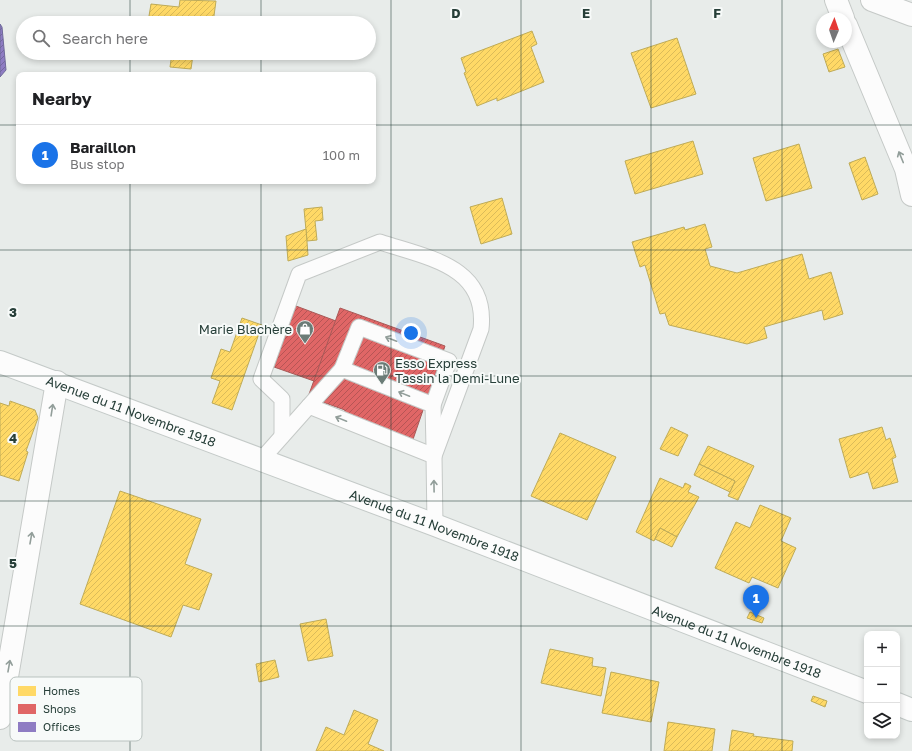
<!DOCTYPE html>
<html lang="en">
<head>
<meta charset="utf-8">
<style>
	:root { --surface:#fff; --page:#f6f6f6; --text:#202124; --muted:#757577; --line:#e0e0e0; --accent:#1a73e8 }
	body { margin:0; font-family:"Golos Text",sans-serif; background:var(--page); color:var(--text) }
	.controls { position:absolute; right:12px; bottom:12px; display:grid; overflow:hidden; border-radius:8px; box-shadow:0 2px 6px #0003 }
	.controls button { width:36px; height:36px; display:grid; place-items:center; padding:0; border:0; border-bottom:1px solid var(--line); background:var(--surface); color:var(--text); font:20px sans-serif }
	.compass { position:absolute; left:816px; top:12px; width:36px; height:36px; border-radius:50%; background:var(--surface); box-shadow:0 2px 6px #0003; rotate:2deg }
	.you { position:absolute; left:411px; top:333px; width:14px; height:14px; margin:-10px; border:3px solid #fff; border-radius:50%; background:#1a73e8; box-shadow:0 0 0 6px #1a73e833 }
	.badge { display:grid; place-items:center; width:26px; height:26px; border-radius:50%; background:var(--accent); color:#fff; font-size:13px; font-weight:700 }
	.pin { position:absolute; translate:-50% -33px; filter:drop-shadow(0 1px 2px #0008) }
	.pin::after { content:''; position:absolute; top:21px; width:14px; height:12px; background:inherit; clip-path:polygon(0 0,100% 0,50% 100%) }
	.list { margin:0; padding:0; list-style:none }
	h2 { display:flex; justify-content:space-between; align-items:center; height:52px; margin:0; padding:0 16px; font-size:17px }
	h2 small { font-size:13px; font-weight:400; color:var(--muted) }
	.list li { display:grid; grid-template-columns:26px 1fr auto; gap:12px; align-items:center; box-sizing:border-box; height:60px; padding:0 16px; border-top:1px solid var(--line) }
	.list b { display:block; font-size:15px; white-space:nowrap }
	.list p { margin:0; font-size:13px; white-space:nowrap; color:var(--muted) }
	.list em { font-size:13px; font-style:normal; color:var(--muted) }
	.icon { flex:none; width:22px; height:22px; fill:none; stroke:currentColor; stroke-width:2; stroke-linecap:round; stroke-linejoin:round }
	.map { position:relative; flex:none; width:912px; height:751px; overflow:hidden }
	.search { position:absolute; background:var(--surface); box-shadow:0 2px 6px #0003; left:16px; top:16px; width:360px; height:44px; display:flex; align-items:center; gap:10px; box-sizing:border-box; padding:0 14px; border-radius:22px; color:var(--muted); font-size:15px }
	.panel { position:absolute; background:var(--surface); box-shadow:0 2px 6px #0003; left:16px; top:72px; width:360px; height:112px; border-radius:8px }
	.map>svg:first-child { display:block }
	.homes { fill:url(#homes-hatch); stroke:#beab58 }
	.shops { fill:url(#shops-hatch); stroke:#a85a58 }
	.offices { fill:url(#offices-hatch); stroke:#6f6a9a }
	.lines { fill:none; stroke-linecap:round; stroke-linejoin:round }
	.lane-casing { stroke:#c5c9c7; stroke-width:17 }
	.street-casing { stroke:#c5c9c7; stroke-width:24 }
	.secondary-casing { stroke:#c4cac8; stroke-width:24 }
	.lane { stroke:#fcfcfc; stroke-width:15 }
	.street { stroke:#fcfcfc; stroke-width:22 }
	.secondary { stroke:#fcfcfc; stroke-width:22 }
	.oneway { stroke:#929e9a }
	.grid { fill:none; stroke:#273f39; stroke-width:1; stroke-opacity:0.55 }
	.labels { text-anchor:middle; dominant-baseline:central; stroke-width:4; stroke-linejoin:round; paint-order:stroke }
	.poi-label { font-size:13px; fill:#273f39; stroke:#f7faf9; text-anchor:end }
	.street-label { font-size:13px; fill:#273f39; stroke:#f7faf9 }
	.key { fill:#f7faf9; stroke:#b9c2bf; stroke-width:1 }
	.key-label { font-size:11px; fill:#273f39 }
	.grid-label { font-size:13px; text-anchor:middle; font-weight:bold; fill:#273f39; stroke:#f7faf9; stroke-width:4; stroke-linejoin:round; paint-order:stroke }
</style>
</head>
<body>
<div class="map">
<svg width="912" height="751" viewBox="0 0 912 751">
	<defs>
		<pattern id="homes-hatch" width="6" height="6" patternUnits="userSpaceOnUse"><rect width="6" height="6" fill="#ffd966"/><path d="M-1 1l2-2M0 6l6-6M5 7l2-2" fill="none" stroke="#dbbb59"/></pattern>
		<pattern id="shops-hatch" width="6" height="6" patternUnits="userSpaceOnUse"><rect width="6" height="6" fill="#e06666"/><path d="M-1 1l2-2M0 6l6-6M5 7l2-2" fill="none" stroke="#b65555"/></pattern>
		<pattern id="offices-hatch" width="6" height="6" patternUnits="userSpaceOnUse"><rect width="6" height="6" fill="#8e7cc3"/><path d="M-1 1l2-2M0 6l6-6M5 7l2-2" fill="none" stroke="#74679f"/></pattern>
	</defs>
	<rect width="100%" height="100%" fill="#e8ecea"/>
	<!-- homes -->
	<g class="homes">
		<polygon points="180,0 216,1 213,23 144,23 145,21 148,22 151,4 179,7"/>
		<polygon points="532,31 537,44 531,47 544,82 497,101 497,98 477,106 464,73 466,72 461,58"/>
		<polygon points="677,38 696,94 651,108 631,53"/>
		<polygon points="838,49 845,67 829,72 823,54"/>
		<polygon points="172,53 193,55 191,69 170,67"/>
		<polygon points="174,53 224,53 223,59"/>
		<polygon points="693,141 703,174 635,194 625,161"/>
		<polygon points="799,144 812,188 766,201 753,158"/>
		<polygon points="865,157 878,194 862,200 849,163"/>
		<polygon points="502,198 512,234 481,244 470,207"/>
		<polygon points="322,207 323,220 315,221 317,240 307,241 304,209"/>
		<polygon points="705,224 712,247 705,249 710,266 737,273 802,254 809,279 831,272 843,314 824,320 822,310 764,327 767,338 747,344 669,325 665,313 660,314 645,265 640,267 632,242 684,227 685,230"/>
		<polygon points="306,229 308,255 288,261 286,236"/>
		<polygon points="242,318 262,325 232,410 212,403 220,381 211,378 221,349 230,352"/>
		<polygon points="10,401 35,410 38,418 26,451 28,452 19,481 0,475 0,403 9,406"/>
		<polygon points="671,427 688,435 678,456 660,449"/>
		<polygon points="882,427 886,440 890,438 896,457 892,459 898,482 873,489 868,472 850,478 839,439"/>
		<polygon points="560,433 616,457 587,520 531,496"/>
		<polygon points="708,446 754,466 738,500 728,496 735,481 699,464"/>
		<polygon points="699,464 735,481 730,492 694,475"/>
		<polygon points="660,478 683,488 685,483 691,486 688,492 699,497 677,537 660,528 654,541 636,532"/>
		<polygon points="120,491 201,519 185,564 212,574 199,610 183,605 171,637 80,604"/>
		<polygon points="760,505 791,518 781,541 796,548 778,588 752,577 749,583 715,568 736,522 750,528"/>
		<polygon points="660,528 677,537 672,547 655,539"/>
		<polygon points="750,612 764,618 762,623 747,618"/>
		<polygon points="326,619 333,656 308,661 300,624"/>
		<polygon points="550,649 593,658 592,666 606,668 601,696 541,683"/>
		<polygon points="275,660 279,677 259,682 256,664"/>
		<polygon points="611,672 659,682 651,722 602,713"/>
		<polygon points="813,696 827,701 825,707 811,701"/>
		<polygon points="354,710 378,720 368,744 384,751 316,751 326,727 344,735"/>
		<polygon points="668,722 715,729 712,751 664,751"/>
		<polygon points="732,730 754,734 753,736 793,741 792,751 729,751"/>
	</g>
	<!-- shops -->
	<g class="shops">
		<polygon points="296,306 336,321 314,381 274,367"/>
		<polygon points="340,308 445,346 409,451 340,424 345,410 308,397"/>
	</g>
	<!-- offices -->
	<polygon class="offices" points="0,24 2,27 6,70 0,77"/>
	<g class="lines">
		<!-- lane casing -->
		<g class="lane-casing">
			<g id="lane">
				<polyline points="342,369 359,327 449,361 433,405"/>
				<polyline points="309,406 342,369 433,405 434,447"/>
				<path d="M282,436V399L261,379L299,274L380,242C428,258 488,266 481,329L434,456"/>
				<polyline points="261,460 309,406 434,456 435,525"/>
			</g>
		</g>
		<!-- street casing -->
		<g class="street-casing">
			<g id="street">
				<polyline points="836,0 843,18"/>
				<polyline points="872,0 912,15"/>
				<polyline points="846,25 906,169 912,195"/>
				<polyline points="0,718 57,382"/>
			</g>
		</g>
		<!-- secondary casing -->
		<g class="secondary-casing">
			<g id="secondary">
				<path id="s1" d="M0,362L435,525L867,692"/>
				<polyline points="897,704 912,710"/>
			</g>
		</g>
		<!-- lane -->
		<use href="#lane" class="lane"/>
		<!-- street -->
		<use href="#street" class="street"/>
		<!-- secondary -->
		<use href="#secondary" class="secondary"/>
	</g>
	<!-- one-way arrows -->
	<defs><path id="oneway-shaft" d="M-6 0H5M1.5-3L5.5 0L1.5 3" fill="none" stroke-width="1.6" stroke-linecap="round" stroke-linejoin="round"/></defs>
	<g class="oneway">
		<use href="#oneway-shaft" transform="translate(901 157) rotate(-112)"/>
		<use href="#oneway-shaft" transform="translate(391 339) rotate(-159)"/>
		<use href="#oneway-shaft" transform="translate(404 394) rotate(-158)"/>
		<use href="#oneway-shaft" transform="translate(52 410) rotate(-81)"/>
		<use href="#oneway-shaft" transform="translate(341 419) rotate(-158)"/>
		<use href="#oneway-shaft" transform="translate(434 486) rotate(-91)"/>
		<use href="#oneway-shaft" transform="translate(31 538) rotate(-80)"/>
		<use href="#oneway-shaft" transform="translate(9 666) rotate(-80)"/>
	</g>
	<!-- grid -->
	<path class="grid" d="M130,0V23M261,0V23M391,0V751M521,0V751M651,0V751M782,0V751M130,53V75M261,53V75M0,125H19M373,125H912M130,181V751M261,181V751M0,250H912M0,376H912M0,501H912M0,626H912"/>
	<!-- icons -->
	<defs>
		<g id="shop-pin" transform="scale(0.9)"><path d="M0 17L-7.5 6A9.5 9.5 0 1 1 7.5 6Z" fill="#6b7c77" stroke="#f7faf9"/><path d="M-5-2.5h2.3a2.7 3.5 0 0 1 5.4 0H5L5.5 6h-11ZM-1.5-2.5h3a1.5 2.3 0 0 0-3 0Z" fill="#fff"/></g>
		<g id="fuel-pin" transform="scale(0.9)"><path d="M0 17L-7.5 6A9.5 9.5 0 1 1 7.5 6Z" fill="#6b7c77" stroke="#f7faf9"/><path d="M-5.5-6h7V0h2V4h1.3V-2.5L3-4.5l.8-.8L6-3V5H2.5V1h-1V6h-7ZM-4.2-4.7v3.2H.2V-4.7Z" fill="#fff"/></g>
	</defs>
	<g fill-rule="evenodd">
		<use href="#shop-pin" x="305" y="329"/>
		<use href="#fuel-pin" x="382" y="370"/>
	</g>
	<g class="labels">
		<!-- poi labels -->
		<g class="poi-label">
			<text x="292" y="329">Marie Blachère</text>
			<text x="395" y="363" text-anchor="start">Esso Express<tspan x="395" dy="15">Tassin la Demi-Lune</tspan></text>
		</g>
		<!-- street labels -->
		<g class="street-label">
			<text stroke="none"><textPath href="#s1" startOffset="140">Avenue du 11 Novembre 1918</textPath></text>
			<text stroke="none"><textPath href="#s1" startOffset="464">Avenue du 11 Novembre 1918</textPath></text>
			<text stroke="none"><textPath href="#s1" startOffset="788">Avenue du 11 Novembre 1918</textPath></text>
		</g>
	</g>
	<!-- legend -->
	<rect x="10" y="677" width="132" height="64" rx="6" class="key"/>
	<rect x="18" y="686" width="18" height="10" fill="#ffd966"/>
	<rect x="18" y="704" width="18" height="10" fill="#e06666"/>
	<rect x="18" y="722" width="18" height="10" fill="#8e7cc3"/>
	<g class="key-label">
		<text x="43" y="695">Homes</text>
		<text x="43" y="713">Shops</text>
		<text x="43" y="731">Offices</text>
	</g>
	<g class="grid-label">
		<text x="456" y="18">D</text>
		<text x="586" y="18">E</text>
		<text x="717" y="18">F</text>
		<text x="13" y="317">3</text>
		<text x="13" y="443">4</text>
		<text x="13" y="568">5</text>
	</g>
</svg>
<div class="controls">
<button>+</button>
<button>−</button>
<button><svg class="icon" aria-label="layers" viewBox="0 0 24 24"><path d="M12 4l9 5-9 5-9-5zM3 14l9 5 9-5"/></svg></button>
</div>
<svg class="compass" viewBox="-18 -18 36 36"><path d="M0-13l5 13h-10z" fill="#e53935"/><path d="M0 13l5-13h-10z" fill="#757577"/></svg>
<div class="you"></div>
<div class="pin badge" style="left:756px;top:618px">1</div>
<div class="search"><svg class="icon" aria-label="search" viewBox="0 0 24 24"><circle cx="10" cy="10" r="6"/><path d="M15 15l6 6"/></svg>Search here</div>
<section class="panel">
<h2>Nearby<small></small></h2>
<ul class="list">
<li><span class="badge">1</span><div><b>Baraillon</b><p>Bus stop</p></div><em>100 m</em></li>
</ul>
</section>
</div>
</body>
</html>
